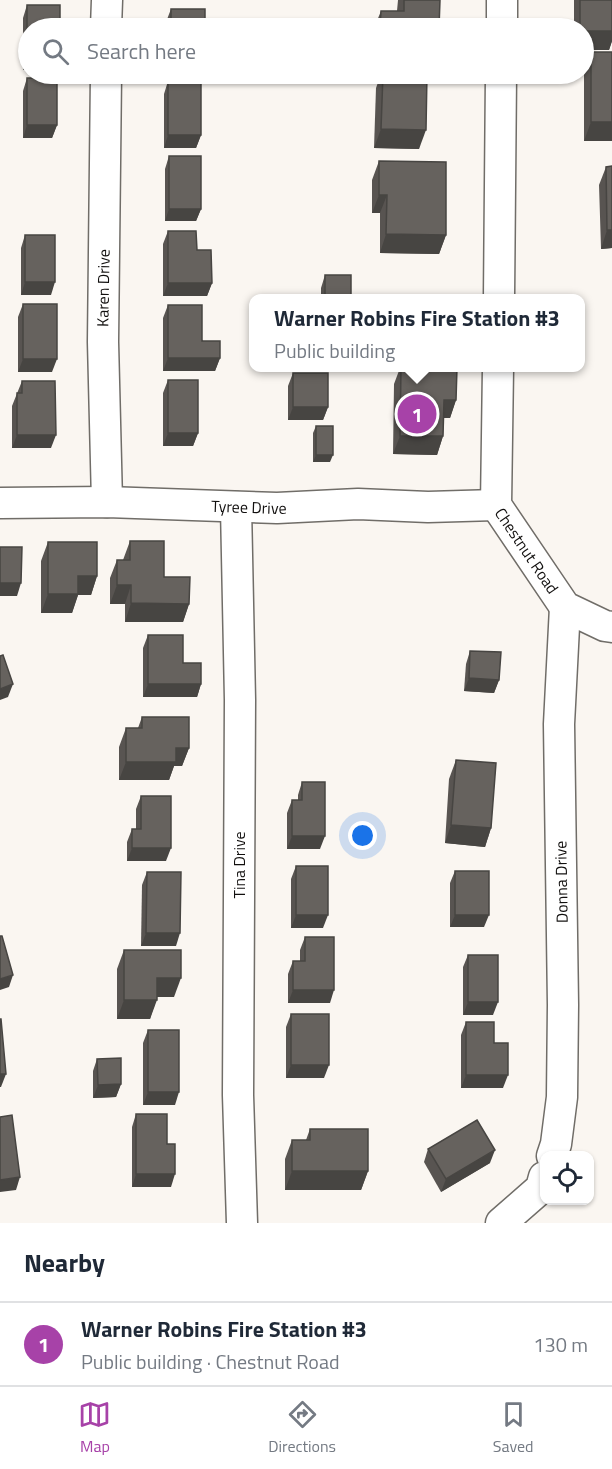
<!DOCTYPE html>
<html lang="en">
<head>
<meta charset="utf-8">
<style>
	:root { --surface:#fff; --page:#f2f2f3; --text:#1f2937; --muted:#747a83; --line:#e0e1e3; --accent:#a742a8 }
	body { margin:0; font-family:"Titillium Web",sans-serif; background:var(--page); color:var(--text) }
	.controls { position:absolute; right:18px; bottom:18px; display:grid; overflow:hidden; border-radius:12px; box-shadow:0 2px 4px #0004 }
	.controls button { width:54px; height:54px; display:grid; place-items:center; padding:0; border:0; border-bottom:2px solid var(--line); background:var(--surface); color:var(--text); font:30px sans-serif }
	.you { position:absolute; left:363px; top:836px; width:21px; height:21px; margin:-15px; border:4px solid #fff; border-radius:50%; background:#1a73e8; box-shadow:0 0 0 9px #1a73e833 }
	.badge { display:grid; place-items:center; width:39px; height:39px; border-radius:50%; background:var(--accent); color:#fff; font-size:20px; font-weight:700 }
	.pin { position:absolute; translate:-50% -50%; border:3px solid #fff; box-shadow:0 2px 6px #0006 }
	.popup { position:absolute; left:249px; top:294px; width:336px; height:78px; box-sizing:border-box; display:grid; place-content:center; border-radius:12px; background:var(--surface); filter:drop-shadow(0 2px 4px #0005); font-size:20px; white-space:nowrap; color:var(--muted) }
	.popup b { font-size:22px; color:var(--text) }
	.popup::after { content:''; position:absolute; left:50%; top:100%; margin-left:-12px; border:12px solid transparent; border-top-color:var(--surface) }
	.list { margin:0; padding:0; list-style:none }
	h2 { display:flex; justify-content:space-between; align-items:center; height:78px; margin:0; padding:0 24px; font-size:26px }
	h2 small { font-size:20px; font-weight:400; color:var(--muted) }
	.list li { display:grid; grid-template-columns:39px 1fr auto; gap:18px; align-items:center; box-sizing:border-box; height:84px; padding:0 24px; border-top:2px solid var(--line) }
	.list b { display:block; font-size:22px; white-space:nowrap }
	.list p { margin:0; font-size:20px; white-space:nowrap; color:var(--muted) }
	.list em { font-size:20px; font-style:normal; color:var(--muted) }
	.icon { flex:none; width:33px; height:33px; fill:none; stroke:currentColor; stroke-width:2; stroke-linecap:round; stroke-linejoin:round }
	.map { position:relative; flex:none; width:612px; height:1223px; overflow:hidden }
	.search { position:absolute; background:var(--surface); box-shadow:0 2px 4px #0004; left:18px; right:18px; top:18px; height:66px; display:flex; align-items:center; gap:15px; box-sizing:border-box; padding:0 21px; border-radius:33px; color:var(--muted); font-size:22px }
	.sheet { height:162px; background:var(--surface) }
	nav { display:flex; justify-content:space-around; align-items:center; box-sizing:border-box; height:84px; border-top:2px solid var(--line); background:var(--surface); font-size:16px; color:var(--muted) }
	nav a { display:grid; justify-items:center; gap:3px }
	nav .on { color:var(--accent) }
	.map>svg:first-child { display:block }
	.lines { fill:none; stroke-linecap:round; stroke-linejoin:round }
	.minor-casing { stroke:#706d68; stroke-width:33 }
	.minor { stroke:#fff; stroke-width:30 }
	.wall { fill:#585451 }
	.shaded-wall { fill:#474542 }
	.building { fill:#66625e; stroke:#474542; stroke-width:1.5 }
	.labels { text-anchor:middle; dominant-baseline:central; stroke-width:4.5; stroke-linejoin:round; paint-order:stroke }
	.street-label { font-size:16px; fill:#110f0e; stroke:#fff }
</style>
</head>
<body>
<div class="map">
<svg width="612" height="1223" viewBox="0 0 612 1223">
	<rect width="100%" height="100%" fill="#faf6f1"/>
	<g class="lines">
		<!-- minor casing -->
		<g class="minor-casing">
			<g id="minor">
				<polyline points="106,28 107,0"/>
				<polyline points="502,28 502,0"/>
				<polyline points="106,74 103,342 107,502"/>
				<polyline points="499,298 501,74"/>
				<path id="s1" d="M498,368L496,505L565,607L605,626L612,627"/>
				<path id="s2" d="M0,503L107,502L277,508L358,504L428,507L496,505"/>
				<polyline points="236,507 240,700 238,1095 242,1223"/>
				<polyline points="552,1156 556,1144 562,1097 563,1005 559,724 565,607"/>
				<polyline points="501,1223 541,1188 544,1177"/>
			</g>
		</g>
		<!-- minor -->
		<use href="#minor" class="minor"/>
	</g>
	<!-- wall -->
	<g class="wall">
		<polygon points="398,0 440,0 439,28 374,28 381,11 397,11"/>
		<polygon points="574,0 612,0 612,41 609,50 584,50 584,28 574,28"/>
		<polygon points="27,5 28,70 23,70 23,18"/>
		<polygon points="171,9 205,28 166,28 166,22"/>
		<polygon points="591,52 612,141 584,141 584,70"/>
		<polygon points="381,74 427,74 419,149 374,148 376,88"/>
		<polygon points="27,78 57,125 52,138 23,138 23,91"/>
		<polygon points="168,81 201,135 196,148 164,148 164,94"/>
		<polygon points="169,156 201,209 196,221 165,221 165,169"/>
		<polygon points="379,161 446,235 439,254 380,253 380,213 372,213 372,180"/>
		<polygon points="606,167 612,248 601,249 599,185"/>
		<polygon points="168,231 197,250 212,283 207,296 163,296 163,244"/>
		<polygon points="25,235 51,295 21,295 21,248"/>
		<polygon points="325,275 351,298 321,298 321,288"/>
		<polygon points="23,304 52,372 18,372 18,317"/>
		<polygon points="168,305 220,358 215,371 163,371 163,318"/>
		<polygon points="400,368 457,368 456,400 450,418 444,418 443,436 437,455 393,454 394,384"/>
		<polygon points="293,373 328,407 323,420 288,420 288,386"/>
		<polygon points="168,380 198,433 193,446 163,446 163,393"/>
		<polygon points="22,381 51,448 12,448 12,406"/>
		<polygon points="316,426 330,462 313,462 313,433"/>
		<polygon points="130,541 189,604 183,622 125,622 125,604 110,604 110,578 117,560 123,560"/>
		<polygon points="48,542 97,576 91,595 78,595 72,613 41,613 41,561"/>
		<polygon points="148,635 183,663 201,684 197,697 143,697 143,648"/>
		<polygon points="470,651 499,680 494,693 464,691 466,664"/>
		<polygon points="142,717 189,748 182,766 174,766 169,780 119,780 119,747 126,728 138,728"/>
		<polygon points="456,760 491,828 485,847 445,843 449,779"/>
		<polygon points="302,782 320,849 287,849 287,813 292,800 298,800 298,795"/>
		<polygon points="141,796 166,861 127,861 127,842 132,829 136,829 136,809"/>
		<polygon points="296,866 323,928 291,928 291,879"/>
		<polygon points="455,871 484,927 450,927 450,883"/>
		<polygon points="147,872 176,946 141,946 142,885"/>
		<polygon points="305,937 330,1003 288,1003 288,974 293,961 300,961 300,950"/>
		<polygon points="124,950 174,997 157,997 150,1019 117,1019 117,969"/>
		<polygon points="468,955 493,1015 463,1015 463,967"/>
		<polygon points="291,1014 324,1078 286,1078 286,1027"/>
		<polygon points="466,1022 494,1043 503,1088 461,1088 461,1035"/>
		<polygon points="148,1030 175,1105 143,1105 143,1043"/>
		<polygon points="97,1059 121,1084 116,1097 93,1098 93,1071"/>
		<polygon points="136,1114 167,1144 171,1187 132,1187 132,1127"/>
		<polygon points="310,1129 368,1171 361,1190 285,1190 285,1159 292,1140 306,1140"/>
		<polygon points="428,1149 490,1163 441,1192 424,1162"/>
	</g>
	<!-- shaded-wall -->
	<g class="shaded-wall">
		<polygon points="612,27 612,41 609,50 584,50 584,31"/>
		<polygon points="27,57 28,57 28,70 23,70"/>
		<polygon points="591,122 612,122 612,141 584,141"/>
		<polygon points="27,125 57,125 52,138 23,138"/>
		<polygon points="381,129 426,130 419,149 374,148"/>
		<polygon points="168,135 201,135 196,148 164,148"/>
		<polygon points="379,195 387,195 380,213 372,213"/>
		<polygon points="169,209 201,209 196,221 165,221"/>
		<polygon points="607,230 612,230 612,248 601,249"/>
		<polygon points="386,234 446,235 439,254 380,253"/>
		<polygon points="25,282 55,282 51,295 21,295"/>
		<polygon points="168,283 212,283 207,296 163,296"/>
		<polygon points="168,358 220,358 215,371 163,371"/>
		<polygon points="23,359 57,359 52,372 18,372"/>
		<polygon points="444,400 456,400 450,418 437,418"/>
		<polygon points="293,407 328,407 323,420 288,420"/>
		<polygon points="168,433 198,433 193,446 163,446"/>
		<polygon points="17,435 56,435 51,448 12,448"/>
		<polygon points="400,436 443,436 437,455 393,454"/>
		<polygon points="316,455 333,455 330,462 313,462"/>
		<polygon points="78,576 97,576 91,595 78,595 72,613 41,613 48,594"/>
		<polygon points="0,583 21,583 17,596 0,596"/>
		<polygon points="117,585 131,585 125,604 110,604"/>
		<polygon points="131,603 189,604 183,622 125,622"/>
		<polygon points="469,678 499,680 494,693 464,691"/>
		<polygon points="13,684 8,697 0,700 0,689"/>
		<polygon points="148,684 201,684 197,697 143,697"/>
		<polygon points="176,748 189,748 182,766 174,766 169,780 119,780 126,762"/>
		<polygon points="451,825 491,828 485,847 445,843"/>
		<polygon points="292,836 325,836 320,849 287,849"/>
		<polygon points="132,848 171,848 166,861 127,861"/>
		<polygon points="296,915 328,915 323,928 291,928"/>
		<polygon points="455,915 489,915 484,927 450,927"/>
		<polygon points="146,933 180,933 176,946 141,946"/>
		<polygon points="13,975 9,987 0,990 0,979"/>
		<polygon points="157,978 181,978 174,997 150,997"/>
		<polygon points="293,990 334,990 330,1003 288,1003"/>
		<polygon points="124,1000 157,1000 150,1019 117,1019"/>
		<polygon points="468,1002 498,1002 493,1015 463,1015"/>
		<polygon points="291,1065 329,1065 324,1078 286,1078"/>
		<polygon points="0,1074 6,1074 1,1087 0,1087"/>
		<polygon points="466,1075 508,1075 503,1088 461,1088"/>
		<polygon points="121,1084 116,1097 93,1098 98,1085"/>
		<polygon points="148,1092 179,1092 175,1105 143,1105"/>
		<polygon points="495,1150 490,1163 441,1192 446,1179"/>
		<polygon points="292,1171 368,1171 361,1190 285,1190"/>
		<polygon points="136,1174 175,1174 171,1187 132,1187"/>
		<polygon points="20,1177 16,1190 0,1192 0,1180"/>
	</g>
	<!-- building -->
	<g class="building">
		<polygon points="404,0 440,0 439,28 380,28 381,11 404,11"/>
		<polygon points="580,0 612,0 612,31 584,31 584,28 580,28"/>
		<polygon points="27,5 60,5 60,28 28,28 28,57 27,57"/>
		<rect x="171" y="9" width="34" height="19"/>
		<rect x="591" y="52" width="21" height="70"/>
		<polygon points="383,74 427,74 426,130 381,129"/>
		<rect x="27" y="78" width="30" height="47"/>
		<rect x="168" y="81" width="33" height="54"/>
		<rect x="169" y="156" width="32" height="53"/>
		<polygon points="379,161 446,162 446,235 386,234 387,195 379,195"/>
		<polygon points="612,166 612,230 607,230 606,167"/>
		<polygon points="168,231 196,231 197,250 211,250 212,283 168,283"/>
		<rect x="25" y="235" width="30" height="47"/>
		<rect x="325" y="275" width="26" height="23"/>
		<rect x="23" y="304" width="34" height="55"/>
		<polygon points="168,305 202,305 202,341 220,341 220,358 168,358"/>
		<polygon points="401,368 457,368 456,400 444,400 443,436 400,436"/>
		<rect x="293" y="373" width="35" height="34"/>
		<rect x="168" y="380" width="30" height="53"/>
		<polygon points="22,381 55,381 56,435 17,435 17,393 22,393"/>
		<rect x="316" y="426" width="17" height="29"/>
		<polygon points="130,541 164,541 164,577 190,577 189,604 131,603 131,585 117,585 117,560 130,560"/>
		<polygon points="48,542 97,542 97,576 78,576 78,594 48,594"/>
		<polygon points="0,547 22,547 21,583 0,583"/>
		<polygon points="148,635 183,635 183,663 201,663 201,684 148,684"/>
		<polygon points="470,651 501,652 499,680 469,678"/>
		<polygon points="3,655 13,684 0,689 0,656"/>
		<polygon points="142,717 189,717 189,748 176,748 176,762 126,762 126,728 142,728"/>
		<polygon points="456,760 496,763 491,828 451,825"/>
		<polygon points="302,782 325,782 325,836 292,836 292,800 302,800"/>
		<polygon points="141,796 171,796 171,848 132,848 132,829 141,829"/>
		<rect x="296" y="866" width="32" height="49"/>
		<rect x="455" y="871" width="34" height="44"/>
		<polygon points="147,872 181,872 180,933 146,933"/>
		<polygon points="0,936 2,936 13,975 0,979"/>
		<polygon points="305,937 334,937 334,990 293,990 293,961 305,961"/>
		<polygon points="124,950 181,950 181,978 157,978 157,1000 124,1000"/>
		<rect x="468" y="955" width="30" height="47"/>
		<rect x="291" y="1014" width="38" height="51"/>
		<polygon points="0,1019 1,1019 6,1074 0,1074"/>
		<polygon points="466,1022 494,1022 494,1043 508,1043 508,1075 466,1075"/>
		<rect x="148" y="1030" width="31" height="62"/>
		<polygon points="121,1058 121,1084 98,1085 97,1059"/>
		<polygon points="136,1114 167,1114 167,1144 175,1144 175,1174 136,1174"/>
		<polygon points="12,1115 20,1177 0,1180 0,1117"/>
		<polygon points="477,1120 495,1150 446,1179 428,1149"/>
		<polygon points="310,1129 368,1129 368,1171 292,1171 292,1140 310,1140"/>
	</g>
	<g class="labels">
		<!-- street labels -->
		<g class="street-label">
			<text transform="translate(103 288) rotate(-89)">Karen Drive</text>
			<text stroke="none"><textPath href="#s2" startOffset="249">Tyree Drive</textPath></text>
			<text stroke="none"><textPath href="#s1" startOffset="192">Chestnut Road</textPath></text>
			<text transform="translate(239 865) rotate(-90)">Tina Drive</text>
			<text transform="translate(561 882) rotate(-91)">Donna Drive</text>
		</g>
	</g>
</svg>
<div class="controls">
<button><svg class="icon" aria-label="locate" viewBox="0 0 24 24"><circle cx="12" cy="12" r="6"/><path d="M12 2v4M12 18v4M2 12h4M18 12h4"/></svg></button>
</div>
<div class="you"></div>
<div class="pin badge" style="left:417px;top:414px">1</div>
<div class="popup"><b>Warner Robins Fire Station #3</b>Public building</div>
<div class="search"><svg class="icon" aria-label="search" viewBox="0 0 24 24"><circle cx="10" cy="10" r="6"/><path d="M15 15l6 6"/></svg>Search here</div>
</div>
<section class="sheet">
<h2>Nearby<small></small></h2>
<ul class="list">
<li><span class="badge">1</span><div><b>Warner Robins Fire Station #3</b><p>Public building · Chestnut Road</p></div><em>130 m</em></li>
</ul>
</section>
<nav>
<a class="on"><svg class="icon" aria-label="map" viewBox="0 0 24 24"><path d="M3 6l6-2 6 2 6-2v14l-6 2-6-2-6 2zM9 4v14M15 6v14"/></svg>Map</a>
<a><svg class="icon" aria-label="directions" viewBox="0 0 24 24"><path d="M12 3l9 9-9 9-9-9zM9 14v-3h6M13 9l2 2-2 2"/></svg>Directions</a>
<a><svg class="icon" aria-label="saved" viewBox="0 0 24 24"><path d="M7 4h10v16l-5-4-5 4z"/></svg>Saved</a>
</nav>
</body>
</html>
